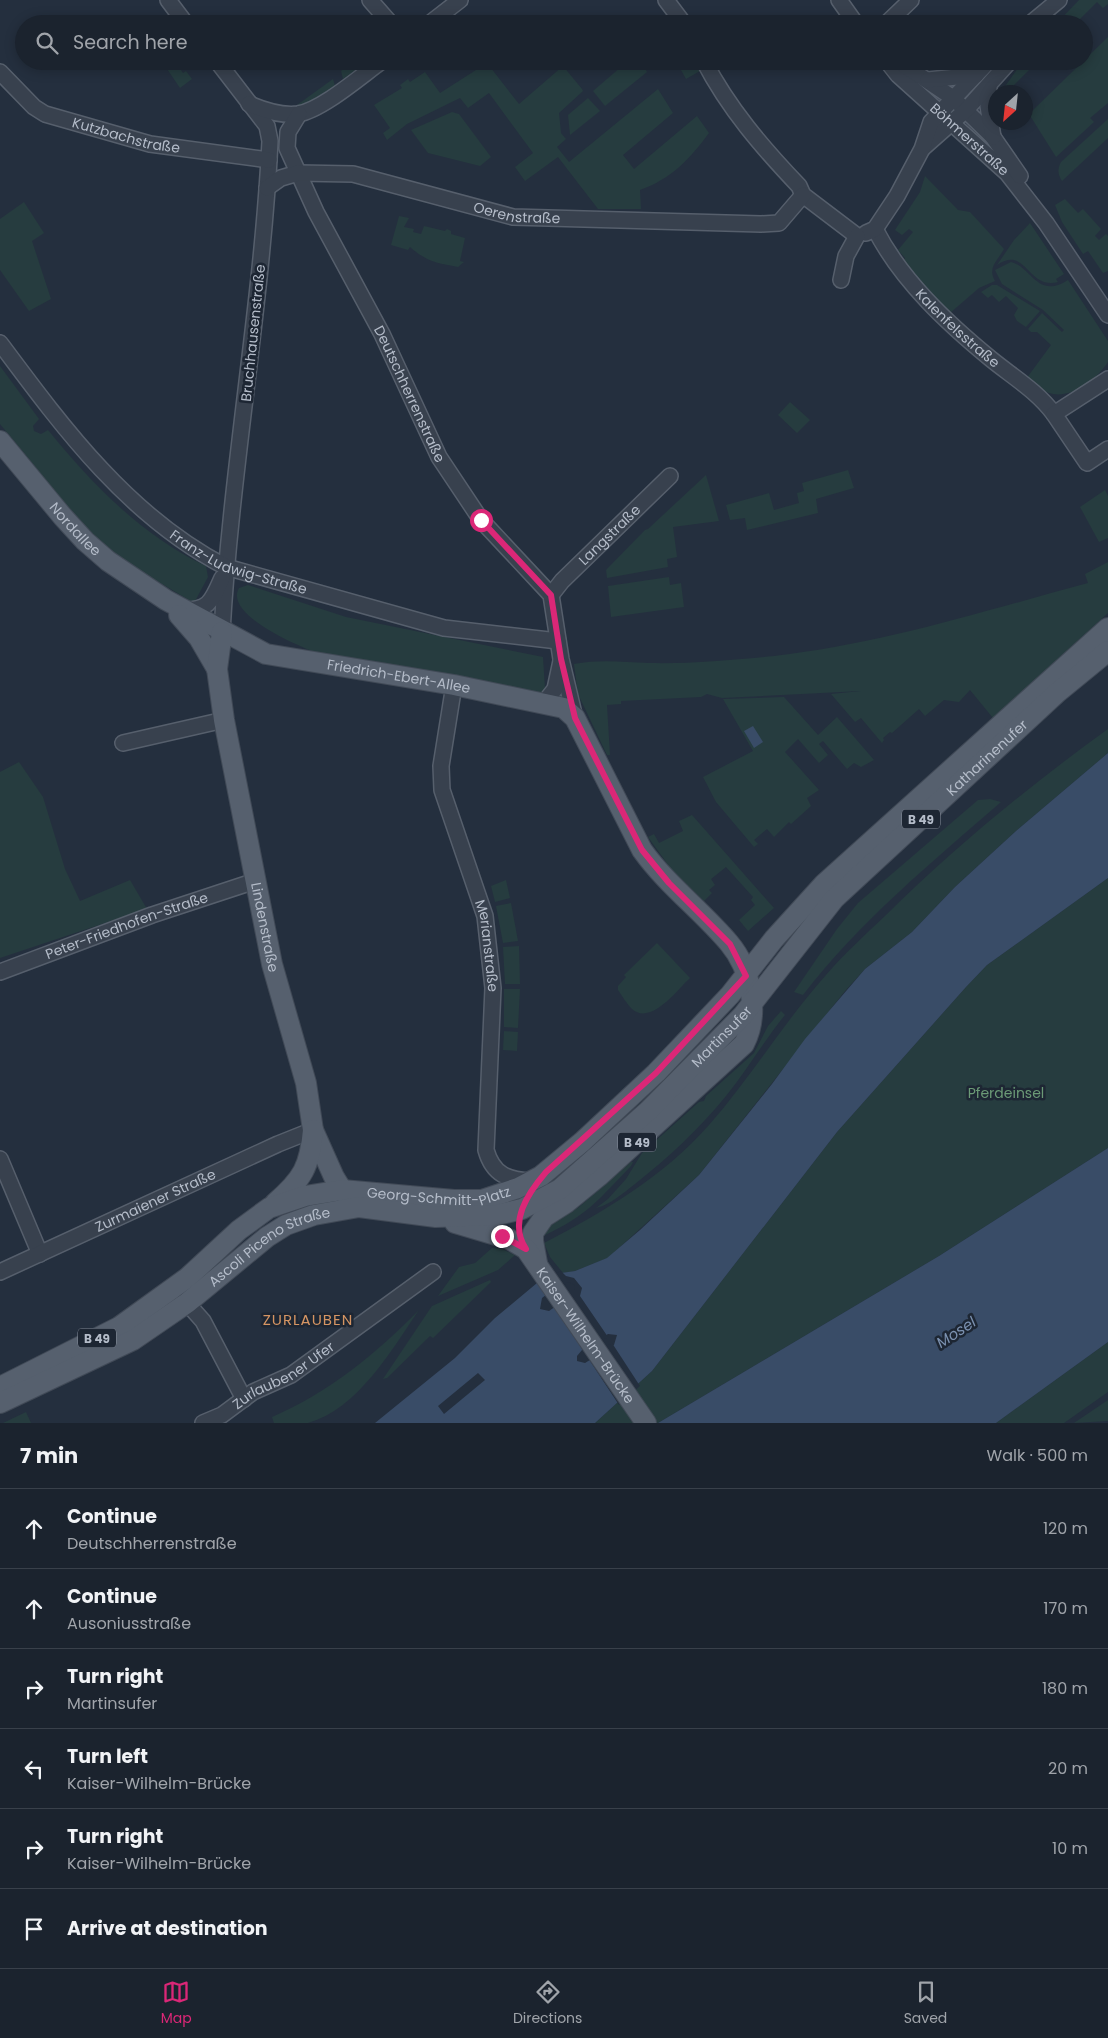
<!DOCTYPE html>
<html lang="en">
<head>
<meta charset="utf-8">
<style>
	:root { --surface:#1b232e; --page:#242b36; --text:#f1f3f6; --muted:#a0a4aa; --line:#39404a; --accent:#db2777 }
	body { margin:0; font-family:Poppins,sans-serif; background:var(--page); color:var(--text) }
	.compass { position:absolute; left:988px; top:85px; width:45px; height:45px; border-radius:50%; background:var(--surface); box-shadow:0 2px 12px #0003; rotate:207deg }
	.stop { position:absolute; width:15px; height:15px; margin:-11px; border:4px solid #db2777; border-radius:50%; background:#fff }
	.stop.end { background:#db2777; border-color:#fff; box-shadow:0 1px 5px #0008 }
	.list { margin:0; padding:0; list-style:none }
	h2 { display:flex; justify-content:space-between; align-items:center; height:65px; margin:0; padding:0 20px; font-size:21px }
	h2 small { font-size:16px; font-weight:400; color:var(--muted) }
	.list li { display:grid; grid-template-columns:32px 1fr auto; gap:15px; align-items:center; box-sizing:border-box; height:80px; padding:0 20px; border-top:1px solid var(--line) }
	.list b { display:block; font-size:19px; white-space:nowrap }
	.list p { margin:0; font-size:16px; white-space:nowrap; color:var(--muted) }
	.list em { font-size:16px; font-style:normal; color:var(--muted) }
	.icon { flex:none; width:28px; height:28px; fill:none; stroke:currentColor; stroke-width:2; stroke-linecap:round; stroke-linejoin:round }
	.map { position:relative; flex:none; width:1108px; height:1423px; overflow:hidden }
	.search { position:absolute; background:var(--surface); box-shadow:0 2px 12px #0003; left:15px; right:15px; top:15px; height:55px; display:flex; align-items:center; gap:12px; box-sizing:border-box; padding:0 18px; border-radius:28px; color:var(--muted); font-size:19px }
	.sheet { height:545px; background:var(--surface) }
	nav { display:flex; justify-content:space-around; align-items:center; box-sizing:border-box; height:70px; border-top:1px solid var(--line); background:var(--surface); font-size:14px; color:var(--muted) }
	nav a { display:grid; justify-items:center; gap:2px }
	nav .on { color:var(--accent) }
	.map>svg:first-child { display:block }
	.green { fill:#263c3f }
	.water { fill:#394c67; fill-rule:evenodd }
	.pier { fill:#242f3e }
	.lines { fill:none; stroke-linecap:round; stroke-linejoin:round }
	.minor-casing { stroke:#565f6c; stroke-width:18 }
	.major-casing { stroke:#414a57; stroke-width:22 }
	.minor { stroke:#38414e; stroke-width:15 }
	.major { stroke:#56606e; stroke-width:20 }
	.route { stroke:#db2777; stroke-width:6 }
	.labels { text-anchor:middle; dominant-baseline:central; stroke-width:5; stroke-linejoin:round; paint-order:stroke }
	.shield { fill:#1d2633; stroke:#878f9c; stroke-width:1 }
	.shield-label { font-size:12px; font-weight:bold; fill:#b4bcc9 }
	.street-label { font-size:14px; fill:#b4bcc9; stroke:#1d2633 }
	.park-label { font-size:14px; fill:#6b9a76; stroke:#1d2633 }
	.neighbourhood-label { font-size:15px; letter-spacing:1px; fill:#d59563; stroke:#1d2633 }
	.water-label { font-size:15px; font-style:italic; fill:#7c92b1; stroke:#1d2633 }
</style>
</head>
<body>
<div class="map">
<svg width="1108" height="1423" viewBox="0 0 1108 1423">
	<rect width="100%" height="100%" fill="#242f3e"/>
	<!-- green -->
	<g class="green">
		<polygon points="1079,0 1108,0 1108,4 1103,8 1097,2 1075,24 1056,24"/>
		<polygon points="1108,37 1108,103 1090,118 1094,122 1056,157 1029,114"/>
		<polygon points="171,61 175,61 183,73 186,71 192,79 180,88 165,66"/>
		<polygon points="353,61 368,61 343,79 341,71"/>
		<polygon points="628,61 640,61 647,72 605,106 593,91"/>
		<polygon points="676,61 695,61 700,71 686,79"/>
		<polygon points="1023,61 1038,61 1007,92 1001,92"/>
		<path d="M487,63L519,104L563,66L582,89L583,91L559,113L561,133L566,139L557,147L569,162L658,89L673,113L623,155L634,169L697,116L709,133C690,159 671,179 640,190L641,209H598L558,157L525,181L515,167L533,153L489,93L468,108L460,98L407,124L387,140L383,133L390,128L374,105L402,88L400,85L408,79L410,82L425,72L440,93Z"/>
		<polygon points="333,79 335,86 299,108 297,105"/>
		<polygon points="588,98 600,111 570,135 568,115"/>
		<polygon points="452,112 459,114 491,157 480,166 428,153 411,130"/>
		<path d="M1108,119V138L1062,181C1058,175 1057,169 1061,162Z"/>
		<path d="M925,176L958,210L970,212L1004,249C998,260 987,268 995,281L979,288L950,313L903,261L905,258L898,250L913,232L909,229L902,235L895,230L920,192Z"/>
		<polygon points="1065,199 1078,213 1083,209 1101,229 1095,236 1099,240 1106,234 1108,236 1108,271 1103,273 1088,251 1083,254 1062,222 1055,205"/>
		<polygon points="24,202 44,233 32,241 51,299 29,311 0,270 0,219"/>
		<path d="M399,216L409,218L404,227L414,229L413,232L421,234L424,226L445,231L447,229L451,231V234L465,238L460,261L464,262L458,267C437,263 427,262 410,247L408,250L391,245Z"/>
		<path d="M1030,223L1064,274L1056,279L1058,282C1027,290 1027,245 997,265L1014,240Z"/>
		<path d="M1011,262C1032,267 1037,300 1068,280L1108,341V362C1097,379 1071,400 1049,393C1041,390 1033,383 1026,379L1051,345L1037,332H1031L1028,329L1042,313L1062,332L1064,330L1043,310L1002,284L995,270Z"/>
		<polygon points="992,285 997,285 1040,311 1026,327 1017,321 1014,315 1018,308 1006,296 999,302 992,295 988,298 981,292"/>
		<path d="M0,366L39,419L33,426L34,431L41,434L48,430C92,484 142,536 206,566L208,577L194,603L130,565L97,540L56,496L33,464L0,424Z"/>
		<polygon points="790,402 810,420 797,433 778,415"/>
		<polygon points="848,470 854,488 816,499 818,513 747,530 745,518 730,520 726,505 769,493 774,510 799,503 797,493 804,491 802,483"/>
		<polygon points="706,475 719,521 673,527 677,557 667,559 668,567 607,578 606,570 645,530 648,529"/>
		<polygon points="1105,490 1108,496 1108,538 1099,542 1080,507"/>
		<path d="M1108,562V613L993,718L970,690L959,702L944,700L925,716L919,709L892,733L890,732L883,738L884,740L882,743L861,718L855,722L831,694L861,691L722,698L707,694L701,697L621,701V704L607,705L610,755H607L578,694L574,664C600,659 623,662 649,663C690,664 733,660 774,656C881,644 984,611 1088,583L1085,574Z"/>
		<polygon points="669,577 670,585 681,583 684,607 611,617 608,586"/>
		<path d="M248,585L346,617L543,657L545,689L542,694L315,652C296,645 224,614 239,588Z"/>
		<polygon points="784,697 818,735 837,717 874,760 861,767 854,763 847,769 823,741 819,744 828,755 819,763 798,739 785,752 819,790 807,798 811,806 791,824 789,822 774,837 767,829 754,840 758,844 754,847 716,802 703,777 753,751 723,699"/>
		<path d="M1108,729V753L1016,831L955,887L912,932L865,969L845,991L699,1175L608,1258L575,1271L563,1273L550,1257L544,1243C605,1211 663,1177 709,1125C751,1077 784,1022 826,975C844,954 865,935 886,915C955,847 1029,786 1108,729Z"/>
		<polygon points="19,762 43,797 65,869 80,901 130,880 147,909 0,958 0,772"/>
		<path d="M990,799L1001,802C932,862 859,922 803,995L794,992L837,929L858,903L978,800Z"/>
		<polygon points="692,815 774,908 748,931 739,920 755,905 751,900 753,897 726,867 711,879 715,885 709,890 712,893 704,901 674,873 648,837 654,834 659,843 683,831 679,821"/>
		<polygon points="1108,878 1108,1148 939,1256 658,1423 595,1423 652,1371 837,1132 966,987 987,965"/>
		<polygon points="506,880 510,898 495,902 491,886"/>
		<polygon points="511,903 518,941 503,943 496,906"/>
		<path d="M657,943L690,978C678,989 651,1026 632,1009C627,1004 622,996 618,990V986L626,977L624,975Z"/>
		<polygon points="519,946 520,984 505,984 503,947"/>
		<polygon points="504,989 520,989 518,1028 504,1027"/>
		<path d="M781,1011L785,1015C764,1041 747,1070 726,1096C699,1129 668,1158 635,1184C623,1193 610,1205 596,1208L608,1199L626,1179L642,1153L699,1102L704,1101L706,1096L754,1053L768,1026Z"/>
		<polygon points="504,1031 518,1032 517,1051 503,1050"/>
		<path d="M631,1162H633L631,1166C599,1199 587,1216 543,1236L546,1228L579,1207Z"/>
		<polygon points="492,1248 502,1249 515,1255 498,1270 438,1296 459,1267 475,1263"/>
		<polygon points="490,1280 491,1282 433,1338 430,1336 387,1378 383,1379 432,1306"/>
		<path d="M419,1310C392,1349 358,1409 308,1423C298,1423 284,1423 274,1423L272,1417C328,1393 377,1353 419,1310Z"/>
		<polygon points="1108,1342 1108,1392 1064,1423 996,1423"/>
		<polygon points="1108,1400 1108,1421 1074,1423"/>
		<polygon points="26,1412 31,1423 3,1423"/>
	</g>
	<!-- water -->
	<g class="water">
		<polygon points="753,726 763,742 754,748 744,731"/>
		<path d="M1108,753V878L987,965L966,987L837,1132L652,1371L595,1423H375L455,1358L495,1318L537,1283L554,1274L575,1271L607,1258L640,1230L699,1175L772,1084L805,1039L865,969L912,932L955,887L1016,831ZM567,1279L577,1283L576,1292L549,1311L540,1309L542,1298ZM608,1334L617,1335L614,1345L585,1363L577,1361V1356L582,1350Z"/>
		<polygon points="1108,1148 1108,1342 996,1423 658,1423 939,1256"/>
	</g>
	<!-- pier -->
	<g class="pier">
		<polygon points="561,1271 566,1276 574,1278 582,1288 580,1296 608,1337 584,1352 553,1306 574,1290 575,1285 568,1282 547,1297 536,1280"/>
		<polygon points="612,1343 640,1386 619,1405 588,1358"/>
		<polygon points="478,1373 485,1380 444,1414 438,1406"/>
	</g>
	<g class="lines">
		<!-- minor casing -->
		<g class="minor-casing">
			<g id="minor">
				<polyline points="168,0 186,24"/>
				<polyline points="370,0 391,24"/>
				<polyline points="666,0 684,24"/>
				<polyline points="839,0 856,24"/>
				<polyline points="429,24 460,0"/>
				<polyline points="886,24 911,0"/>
				<polyline points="1030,24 1059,0"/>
				<path d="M217,61L267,126L270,141C262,306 231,468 222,632"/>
				<path d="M704,61C729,109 762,147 799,186L803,195L857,236"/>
				<path id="s1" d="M887,61L898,75L1007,173L1046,223L1108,315"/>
				<polyline points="898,61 953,98 993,137 1020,176"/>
				<path id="s2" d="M0,72L34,107L45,114L150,144L269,160"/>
				<polyline points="928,80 976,75"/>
				<polyline points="989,86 988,106 993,137"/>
				<path d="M249,104C263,110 282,116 298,114C322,110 361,76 382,61"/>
				<path id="s3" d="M299,114L288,132L287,148L316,212L382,334L439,457L481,520L551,595L561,659L575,718"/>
				<polyline points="923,148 966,110 1010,61"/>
				<path id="s4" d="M267,188L281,178L298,173L353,174L513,217L761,224L779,223L803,195"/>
				<path id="s5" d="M875,229C901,280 947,323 991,359C1013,377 1037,391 1054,414"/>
				<polyline points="866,233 875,229 897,196 922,149 931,122 989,61"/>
				<polyline points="841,280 846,256 857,236"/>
				<path id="s6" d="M0,343C64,429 129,517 226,567L444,628L558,641"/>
				<polyline points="1108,379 1054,414 1087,463 1108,449"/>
				<path id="s7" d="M551,595L562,581L670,476"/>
				<path d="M182,610C209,611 212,601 222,578"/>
				<path id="s8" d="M454,685L441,766L442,790L485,916L493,988L486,1150C493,1175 508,1180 532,1181"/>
				<polyline points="544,703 555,689 561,661"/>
				<polyline points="123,743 224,720"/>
				<path id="s9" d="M0,972L152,915L255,881"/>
				<polyline points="0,1159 40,1254"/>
				<path id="s10" d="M0,1272L278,1144L313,1130"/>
				<polyline points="187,1294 187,1303 203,1321 244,1399"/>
				<path id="s11" d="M203,1423L222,1415L253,1392L291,1375L433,1272"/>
			</g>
		</g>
		<!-- major casing -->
		<g class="major-casing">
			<g id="major">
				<path id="s12" d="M0,441L63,517L85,541L108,561L166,600L266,654L454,685L564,708L575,718L642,850C667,885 701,910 729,943C751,969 760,1014 744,1044L599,1176L566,1203L544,1217L533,1233V1241L537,1263"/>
				<polyline points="179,615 199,638 217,669"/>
				<path id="s13" d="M222,632L217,669L224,720L272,964L306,1083L313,1130L334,1177L342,1190L349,1197"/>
				<path d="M275,1203C303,1179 310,1166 313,1130"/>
				<path id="s14" d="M455,1223L509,1239L526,1249L646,1423"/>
				<path id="s15" d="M0,1387L119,1327L187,1278L239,1230L269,1208L305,1196L342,1190L454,1200H482L518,1188L541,1176L582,1142L656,1073L730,995L774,939L824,884L1108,628"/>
				<path id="s16" d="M0,1403L133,1340L187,1303L267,1237L286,1225L314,1215L359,1207L436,1217L497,1215L522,1209L560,1189L648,1111L743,1015L834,899L1058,692L1108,651"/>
			</g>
		</g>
		<!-- minor -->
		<use href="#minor" class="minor"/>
		<!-- major -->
		<use href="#major" class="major"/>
	</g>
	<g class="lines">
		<!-- route -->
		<path class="route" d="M481,520L551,595L561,659L575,718L642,850L669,883L730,944L746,976L656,1073L546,1172C528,1193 508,1222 526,1249L502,1236"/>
	</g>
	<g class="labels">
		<!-- shield labels -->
		<g class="shield">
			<rect x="902" y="809.5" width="38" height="19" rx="4"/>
			<rect x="618" y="1132.5" width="38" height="19" rx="4"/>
			<rect x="78" y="1328.5" width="38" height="19" rx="4"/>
		</g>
		<g class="shield-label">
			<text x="921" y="819">B 49</text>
			<text x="637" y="1142">B 49</text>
			<text x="97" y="1338">B 49</text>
		</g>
		<!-- street labels -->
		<g class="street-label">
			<text stroke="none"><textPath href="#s2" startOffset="146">Kutzbachstraße</textPath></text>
			<text stroke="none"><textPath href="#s1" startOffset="114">Böhmerstraße</textPath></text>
			<text stroke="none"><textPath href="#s4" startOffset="259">Oerenstraße</textPath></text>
			<text stroke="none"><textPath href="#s5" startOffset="130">Kalenfelsstraße</textPath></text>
			<text transform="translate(253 333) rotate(-84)">Bruchhausenstraße</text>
			<text stroke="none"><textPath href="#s3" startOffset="312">Deutschherrenstraße</textPath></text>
			<text stroke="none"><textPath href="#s12" startOffset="116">Nordallee</textPath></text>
			<text stroke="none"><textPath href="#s7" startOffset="84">Langstraße</textPath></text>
			<text stroke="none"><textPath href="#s6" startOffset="331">Franz-Ludwig-Straße</textPath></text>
			<text stroke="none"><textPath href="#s12" startOffset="480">Friedrich-Ebert-Allee</textPath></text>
			<text stroke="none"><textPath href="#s16" startOffset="1230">Katharinenufer</textPath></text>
			<text stroke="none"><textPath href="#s9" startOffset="135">Peter-Friedhofen-Straße</textPath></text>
			<text stroke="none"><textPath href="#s13" startOffset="300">Lindenstraße</textPath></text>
			<text stroke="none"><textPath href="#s8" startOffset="269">Merianstraße</textPath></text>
			<text stroke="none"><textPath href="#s16" startOffset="844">Martinsufer</textPath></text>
			<text stroke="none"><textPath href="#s15" startOffset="498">Georg-Schmitt-Platz</textPath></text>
			<text stroke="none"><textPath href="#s10" startOffset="171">Zurmaiener Straße</textPath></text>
			<text stroke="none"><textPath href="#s16" startOffset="314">Ascoli Piceno Straße</textPath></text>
			<text stroke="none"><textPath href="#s14" startOffset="181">Kaiser-Wilhelm-Brücke</textPath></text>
			<text stroke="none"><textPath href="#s11" startOffset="94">Zurlaubener Ufer</textPath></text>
		</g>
		<!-- park labels -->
		<g class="park-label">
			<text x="1006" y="1093">Pferdeinsel</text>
		</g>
		<!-- neighbourhood labels -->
		<g class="neighbourhood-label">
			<text x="308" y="1319">ZURLAUBEN</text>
		</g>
		<!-- water labels -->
		<g class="water-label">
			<text transform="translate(956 1332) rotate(-33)">Mosel</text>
		</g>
	</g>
</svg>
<svg class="compass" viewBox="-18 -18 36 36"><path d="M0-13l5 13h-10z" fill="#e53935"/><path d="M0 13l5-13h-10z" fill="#a0a4aa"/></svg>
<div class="stop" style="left:481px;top:520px"></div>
<div class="stop end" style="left:502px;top:1236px"></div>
<div class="search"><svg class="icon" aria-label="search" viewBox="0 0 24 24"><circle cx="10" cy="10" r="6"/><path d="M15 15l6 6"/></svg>Search here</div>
</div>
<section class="sheet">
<h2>7 min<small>Walk · 500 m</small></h2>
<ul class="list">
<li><svg class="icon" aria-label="ahead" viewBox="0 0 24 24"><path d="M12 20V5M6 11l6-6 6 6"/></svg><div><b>Continue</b><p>Deutschherrenstraße</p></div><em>120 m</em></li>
<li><svg class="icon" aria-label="ahead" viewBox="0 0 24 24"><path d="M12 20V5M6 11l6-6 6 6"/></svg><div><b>Continue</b><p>Ausoniusstraße</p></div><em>170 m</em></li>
<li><svg class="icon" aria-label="right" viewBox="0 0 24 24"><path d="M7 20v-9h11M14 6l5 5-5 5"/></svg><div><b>Turn right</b><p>Martinsufer</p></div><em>180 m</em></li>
<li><svg class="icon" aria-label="left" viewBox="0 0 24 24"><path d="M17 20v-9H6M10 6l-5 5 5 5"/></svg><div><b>Turn left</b><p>Kaiser-Wilhelm-Brücke</p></div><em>20 m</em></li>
<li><svg class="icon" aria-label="right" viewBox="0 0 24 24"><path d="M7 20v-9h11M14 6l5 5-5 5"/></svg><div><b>Turn right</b><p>Kaiser-Wilhelm-Brücke</p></div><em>10 m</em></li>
<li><svg class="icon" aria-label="arrive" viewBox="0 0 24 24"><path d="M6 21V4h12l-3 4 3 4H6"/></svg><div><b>Arrive at destination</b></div></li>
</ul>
</section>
<nav>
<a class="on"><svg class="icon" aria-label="map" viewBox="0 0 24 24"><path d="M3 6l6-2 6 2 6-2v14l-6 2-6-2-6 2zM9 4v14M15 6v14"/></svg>Map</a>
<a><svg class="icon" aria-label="directions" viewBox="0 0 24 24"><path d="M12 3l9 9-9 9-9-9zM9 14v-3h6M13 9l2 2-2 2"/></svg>Directions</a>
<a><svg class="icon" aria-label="saved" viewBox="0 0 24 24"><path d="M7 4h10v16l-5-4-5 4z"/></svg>Saved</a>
</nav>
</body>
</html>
